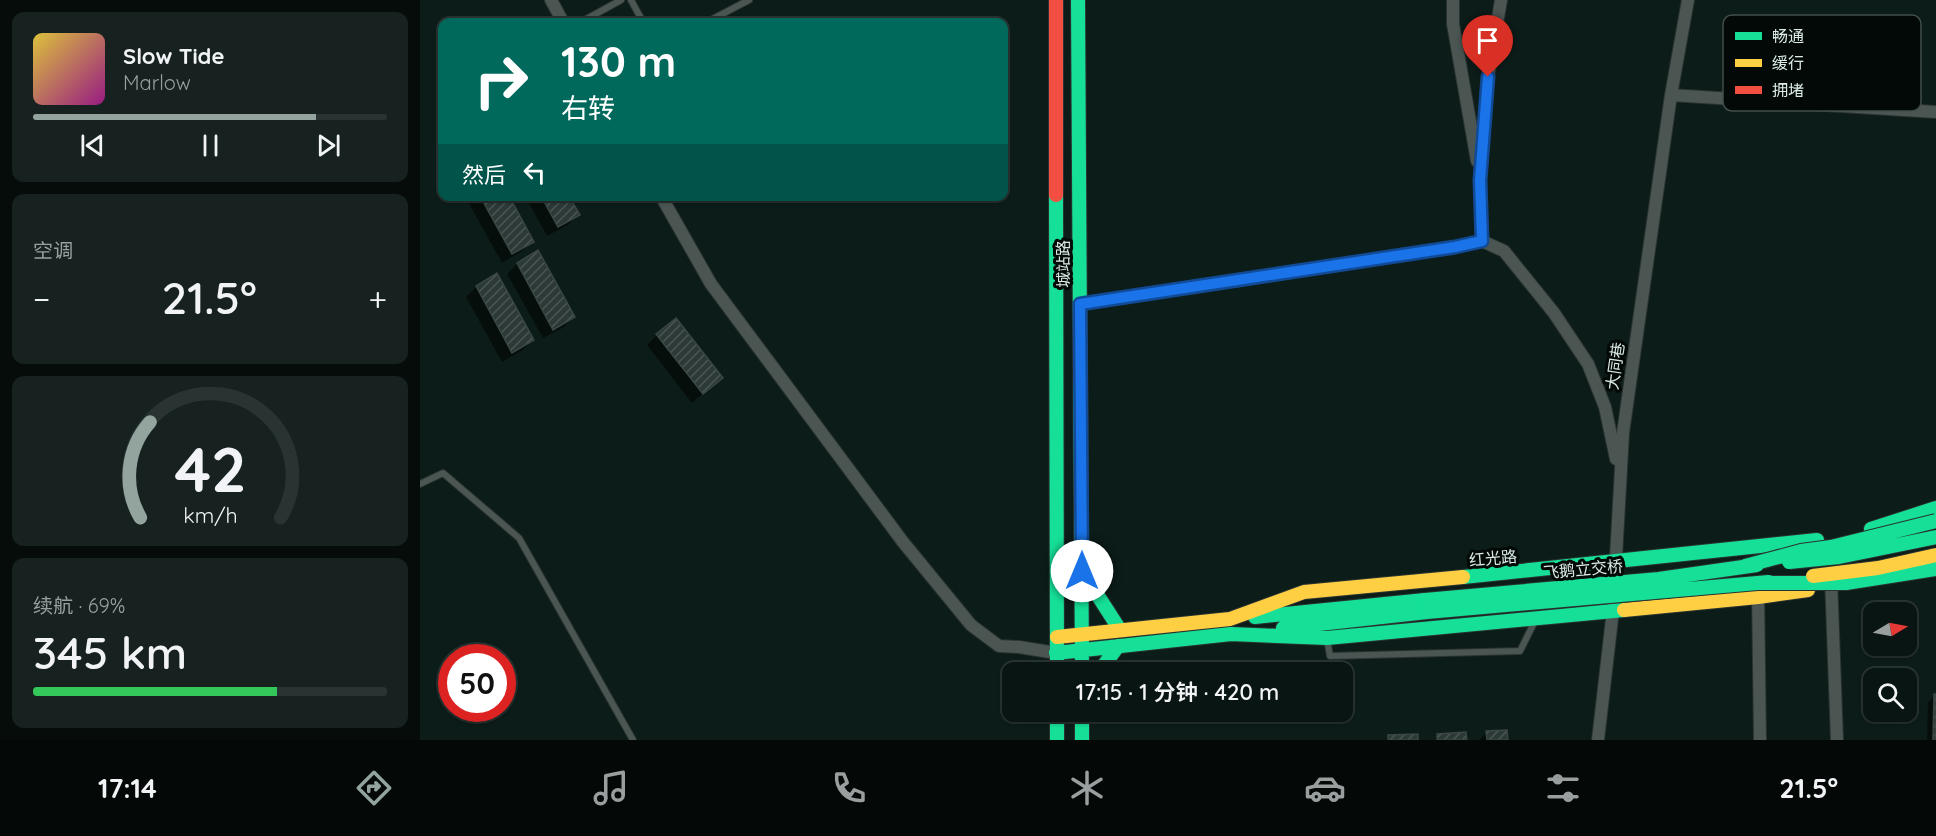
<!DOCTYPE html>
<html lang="zh">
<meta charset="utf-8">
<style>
body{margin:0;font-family:Quicksand,"Noto Sans SC",sans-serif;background:#172220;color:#f1f3f6;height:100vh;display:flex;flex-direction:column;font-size:22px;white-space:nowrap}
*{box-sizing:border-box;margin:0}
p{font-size:20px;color:#999f9f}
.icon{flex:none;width:33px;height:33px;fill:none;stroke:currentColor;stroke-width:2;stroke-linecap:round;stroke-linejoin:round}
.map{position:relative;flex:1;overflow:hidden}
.details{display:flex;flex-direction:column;gap:12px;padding:12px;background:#050c0a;width:420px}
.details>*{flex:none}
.hud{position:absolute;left:18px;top:18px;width:570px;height:183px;border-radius:12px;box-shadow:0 2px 4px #0004,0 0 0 2px #293432;background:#00695c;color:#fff;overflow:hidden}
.needle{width:39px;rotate:80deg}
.buttons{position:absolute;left:1443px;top:602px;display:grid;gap:12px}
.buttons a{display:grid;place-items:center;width:54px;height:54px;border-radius:12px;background:#091512;box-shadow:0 2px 4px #0004,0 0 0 2px #293432;font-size:30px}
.speed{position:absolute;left:18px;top:644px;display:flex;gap:12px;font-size:30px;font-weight:700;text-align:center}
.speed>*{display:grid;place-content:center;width:78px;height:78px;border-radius:50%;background:#091512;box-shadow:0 2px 4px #0004,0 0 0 2px #293432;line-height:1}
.speed .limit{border:9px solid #d22;background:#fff;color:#111}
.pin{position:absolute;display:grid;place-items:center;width:51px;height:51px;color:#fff;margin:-62px -26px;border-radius:50% 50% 50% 0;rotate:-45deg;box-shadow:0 0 6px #0007}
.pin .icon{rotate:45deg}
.me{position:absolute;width:66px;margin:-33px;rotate:0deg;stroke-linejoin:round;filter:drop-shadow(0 0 4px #0008)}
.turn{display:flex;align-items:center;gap:21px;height:126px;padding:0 24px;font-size:27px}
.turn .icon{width:78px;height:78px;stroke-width:2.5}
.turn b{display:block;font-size:42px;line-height:51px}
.then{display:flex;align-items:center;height:57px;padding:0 24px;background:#0003;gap:12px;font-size:22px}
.big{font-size:45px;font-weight:600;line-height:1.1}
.details .widget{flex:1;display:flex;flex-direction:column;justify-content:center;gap:9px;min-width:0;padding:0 21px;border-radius:12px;background:#172220}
.details .dial{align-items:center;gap:0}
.dial svg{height:156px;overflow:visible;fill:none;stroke:#293432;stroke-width:7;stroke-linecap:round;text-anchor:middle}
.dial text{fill:#f1f3f6;stroke:none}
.song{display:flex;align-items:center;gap:18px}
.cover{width:72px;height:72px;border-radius:9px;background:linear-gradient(135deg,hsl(50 70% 55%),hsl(310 70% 35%))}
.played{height:6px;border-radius:3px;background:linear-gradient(90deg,#93a39e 80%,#293432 80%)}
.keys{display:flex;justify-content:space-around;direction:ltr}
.heat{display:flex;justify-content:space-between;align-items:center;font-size:33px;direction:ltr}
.charge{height:9px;border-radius:4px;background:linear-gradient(90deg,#34c759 69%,#293432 0)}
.trip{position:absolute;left:582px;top:662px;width:351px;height:60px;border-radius:12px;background:#091512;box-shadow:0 2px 4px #0004,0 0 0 2px #293432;font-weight:600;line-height:60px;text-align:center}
.dock{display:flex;height:96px;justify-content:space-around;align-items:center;background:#040807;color:#999f9f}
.dock .icon{width:42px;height:42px}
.dock .on{color:#93a39e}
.dock b{font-size:27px;color:#f1f3f6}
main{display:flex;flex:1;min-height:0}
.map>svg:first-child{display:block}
</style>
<main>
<section class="details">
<div class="widget">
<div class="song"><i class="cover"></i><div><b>Slow Tide</b><p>Marlow</p></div></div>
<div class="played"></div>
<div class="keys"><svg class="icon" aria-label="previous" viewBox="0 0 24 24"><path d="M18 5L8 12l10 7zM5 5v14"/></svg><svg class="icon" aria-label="pause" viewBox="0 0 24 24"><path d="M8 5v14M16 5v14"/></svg><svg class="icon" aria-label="next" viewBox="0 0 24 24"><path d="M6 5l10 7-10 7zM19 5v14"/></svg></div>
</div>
<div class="widget"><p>空调</p>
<div class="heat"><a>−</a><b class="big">21.5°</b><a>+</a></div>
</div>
<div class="widget dial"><svg viewBox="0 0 100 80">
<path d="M14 69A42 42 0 1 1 86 69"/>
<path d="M14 69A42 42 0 0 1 19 20" stroke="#93a39e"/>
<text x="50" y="56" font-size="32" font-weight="700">42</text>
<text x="50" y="72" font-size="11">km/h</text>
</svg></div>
<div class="widget"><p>续航 · 69%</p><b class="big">345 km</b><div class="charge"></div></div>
</section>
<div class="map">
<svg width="1516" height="740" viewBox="0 0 1516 740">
<defs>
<pattern id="building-hatch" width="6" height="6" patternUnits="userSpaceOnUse" patternTransform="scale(1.5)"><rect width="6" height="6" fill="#2c3936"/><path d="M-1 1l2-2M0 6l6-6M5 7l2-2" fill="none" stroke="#4a5653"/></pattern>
</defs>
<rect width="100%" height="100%" fill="#0c1c18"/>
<path fill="#0007" d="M 48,196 L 88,196 L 112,241 L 102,251 L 82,263 L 46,198 Z
M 105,196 L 148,196 L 158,215 L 148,225 L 127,236 Z
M 97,264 L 154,317 L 144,327 L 123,338 L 87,274 Z
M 77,276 L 113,340 L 103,350 L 82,362 L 46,297 L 56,287 Z
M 237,335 L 301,378 L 272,403 L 227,345 Z
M 1514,696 L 1516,696 L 1516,740 L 1507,740 L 1508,703 Z
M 1086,731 L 1086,740 L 1059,740 L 1067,732 Z"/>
<path fill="url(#building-hatch)" stroke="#3a4744" stroke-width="1.5" d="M 60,196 L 89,196 L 114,242 L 92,254 Z
M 121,196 L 149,196 L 160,215 L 138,227 Z
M 118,250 L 155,317 L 133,330 L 97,263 Z
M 77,273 L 114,340 L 92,353 L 56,286 Z
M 256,318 L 303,378 L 283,394 L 236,334 Z
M 1514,694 L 1516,694 L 1516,740 L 1513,740 Z
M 1087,730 L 1088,740 L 1067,740 L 1066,731 Z
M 1046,732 L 1047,740 L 1017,740 L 1017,734 Z
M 998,734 L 998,740 L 968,740 L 968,735 Z"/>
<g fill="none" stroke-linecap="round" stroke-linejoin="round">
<defs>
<path id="lane" d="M 211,0 L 223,22
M 161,22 L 201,0
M 287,22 L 329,0
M 0,484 L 23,473 L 99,538 L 213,740
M 907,639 L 910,656 L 1100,651 L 1115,621"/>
<path id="street" d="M 131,0 L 143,22
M 1033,0 L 1033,24 L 1057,161
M 1081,0 L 1068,77 L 1060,180 L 1062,241 L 1084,251 L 1134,313 L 1168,364 L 1185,407 L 1196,459
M 1251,95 L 1516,112
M 241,196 L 291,284 L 483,542 L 551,625 L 579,646 L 599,647 L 636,653
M 660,304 L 1035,247 L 1062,241
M 1411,578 L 1417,740
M 1338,591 L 1340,740
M 1178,740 L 1193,610 L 1203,433 L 1251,95 L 1268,0"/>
<path id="fast" d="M 658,0 L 662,672
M 636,195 L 637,672
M 1451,529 L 1516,508
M 662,571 L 700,630
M 1043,577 L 1397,540
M 835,617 L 1005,600
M 863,628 L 1007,612
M 636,653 L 811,634 L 907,638 L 1204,610
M 679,672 L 698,646
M 637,711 L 637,740
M 662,711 L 662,740"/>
<path id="slow" d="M 1204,610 L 1338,597 L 1388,590
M 637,637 L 810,619 L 884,592 L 1043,577"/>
<path id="jam" d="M 636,0 L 636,195"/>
</defs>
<use href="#lane" stroke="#2a3331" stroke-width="8"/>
<use href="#street" stroke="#2a3331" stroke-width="14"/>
<use href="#fast" stroke="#2a3331" stroke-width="16"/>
<use href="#slow" stroke="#2a3331" stroke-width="16"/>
<use href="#jam" stroke="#2a3331" stroke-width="16"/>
<use href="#lane" stroke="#4b5653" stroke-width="6"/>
<use href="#street" stroke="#4b5653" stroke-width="12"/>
<use href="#fast" stroke="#16e098" stroke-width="14"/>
<use href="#slow" stroke="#ffcf43" stroke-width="14"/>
<use href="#jam" stroke="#f24e42" stroke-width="14"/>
<defs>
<path id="fast-bridge" d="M 1369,562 L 1419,557 L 1516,537
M 1325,566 L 1381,551 L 1411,547 L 1516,521
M 1336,583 L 1426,583 L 1516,569
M 1005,600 L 1239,579 L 1337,565
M 1007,612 L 1349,582"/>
<path id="slow-bridge" d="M 1393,576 L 1458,568 L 1516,555"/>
</defs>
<use href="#fast-bridge" stroke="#2a3331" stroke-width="16" stroke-linecap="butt"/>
<use href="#slow-bridge" stroke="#2a3331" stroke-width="16" stroke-linecap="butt"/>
<use href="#fast-bridge" stroke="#16e098" stroke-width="14"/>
<use href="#slow-bridge" stroke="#ffcf43" stroke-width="14"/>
</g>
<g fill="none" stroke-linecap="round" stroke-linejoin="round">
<defs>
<path id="route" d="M 662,571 L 660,304 L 1035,247 L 1062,241 L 1060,180 L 1068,77"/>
</defs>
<use href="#route" stroke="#114b97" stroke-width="15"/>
<use href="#route" stroke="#1a73e8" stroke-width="10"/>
</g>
<g text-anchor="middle" stroke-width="6" stroke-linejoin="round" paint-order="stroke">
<g font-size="16" fill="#dbebe6" stroke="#020907">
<text transform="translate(643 264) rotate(-90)" y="6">城站路</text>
<text transform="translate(1195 366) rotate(-82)" y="6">大同巷</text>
<text transform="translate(1073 558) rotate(-5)" y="6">红光路</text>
<text transform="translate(1163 569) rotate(-5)" y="6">飞鹅立交桥</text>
</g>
</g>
<rect x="1303" y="15" width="198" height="96" rx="9" fill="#020907" stroke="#434d4a" stroke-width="1.5"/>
<rect x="1315" y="32" width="27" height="8" fill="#16e098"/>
<rect x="1315" y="59" width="27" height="8" fill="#ffcf43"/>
<rect x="1315" y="86" width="27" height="8" fill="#f24e42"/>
<g font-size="16" fill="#dbebe6">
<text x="1352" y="42">畅通</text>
<text x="1352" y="69">缓行</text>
<text x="1352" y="96">拥堵</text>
</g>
</svg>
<div class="buttons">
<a><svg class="needle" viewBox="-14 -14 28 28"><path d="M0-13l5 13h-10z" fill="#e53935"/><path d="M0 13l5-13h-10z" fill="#999f9f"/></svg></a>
<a><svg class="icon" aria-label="search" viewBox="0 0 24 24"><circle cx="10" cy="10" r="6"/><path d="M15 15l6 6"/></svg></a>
</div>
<div class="speed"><div class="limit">50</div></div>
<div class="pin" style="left:1068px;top:77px;background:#d93025"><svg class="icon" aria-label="arrive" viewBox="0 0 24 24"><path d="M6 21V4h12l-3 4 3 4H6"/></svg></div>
<svg class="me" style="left:662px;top:571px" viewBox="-20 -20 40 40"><circle r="19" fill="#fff"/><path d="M0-13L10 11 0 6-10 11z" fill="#1a73e8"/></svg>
<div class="trip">17:15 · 1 分钟 · 420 m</div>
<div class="hud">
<div class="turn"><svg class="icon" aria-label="right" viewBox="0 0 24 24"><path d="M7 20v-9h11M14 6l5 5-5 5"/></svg><div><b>130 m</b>右转</div></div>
<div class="then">然后<svg class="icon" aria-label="left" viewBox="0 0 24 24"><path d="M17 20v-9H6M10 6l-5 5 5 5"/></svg></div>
</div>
</div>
</main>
<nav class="dock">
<b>17:14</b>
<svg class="icon on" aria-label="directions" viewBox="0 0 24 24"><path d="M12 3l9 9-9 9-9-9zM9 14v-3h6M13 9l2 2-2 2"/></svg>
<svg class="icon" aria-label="music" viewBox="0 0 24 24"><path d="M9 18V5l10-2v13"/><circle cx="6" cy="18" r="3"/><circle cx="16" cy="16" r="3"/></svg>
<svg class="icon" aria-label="phone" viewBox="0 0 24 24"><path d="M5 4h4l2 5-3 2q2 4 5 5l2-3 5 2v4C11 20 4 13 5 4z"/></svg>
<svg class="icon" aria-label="climate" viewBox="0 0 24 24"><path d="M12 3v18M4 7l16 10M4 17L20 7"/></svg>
<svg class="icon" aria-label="car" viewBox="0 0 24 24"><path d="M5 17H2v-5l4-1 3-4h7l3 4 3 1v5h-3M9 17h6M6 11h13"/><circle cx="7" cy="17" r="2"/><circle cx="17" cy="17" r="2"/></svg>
<svg class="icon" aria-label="filters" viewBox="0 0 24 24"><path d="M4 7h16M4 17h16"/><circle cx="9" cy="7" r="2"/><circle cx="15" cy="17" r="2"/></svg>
<b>21.5°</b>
</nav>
